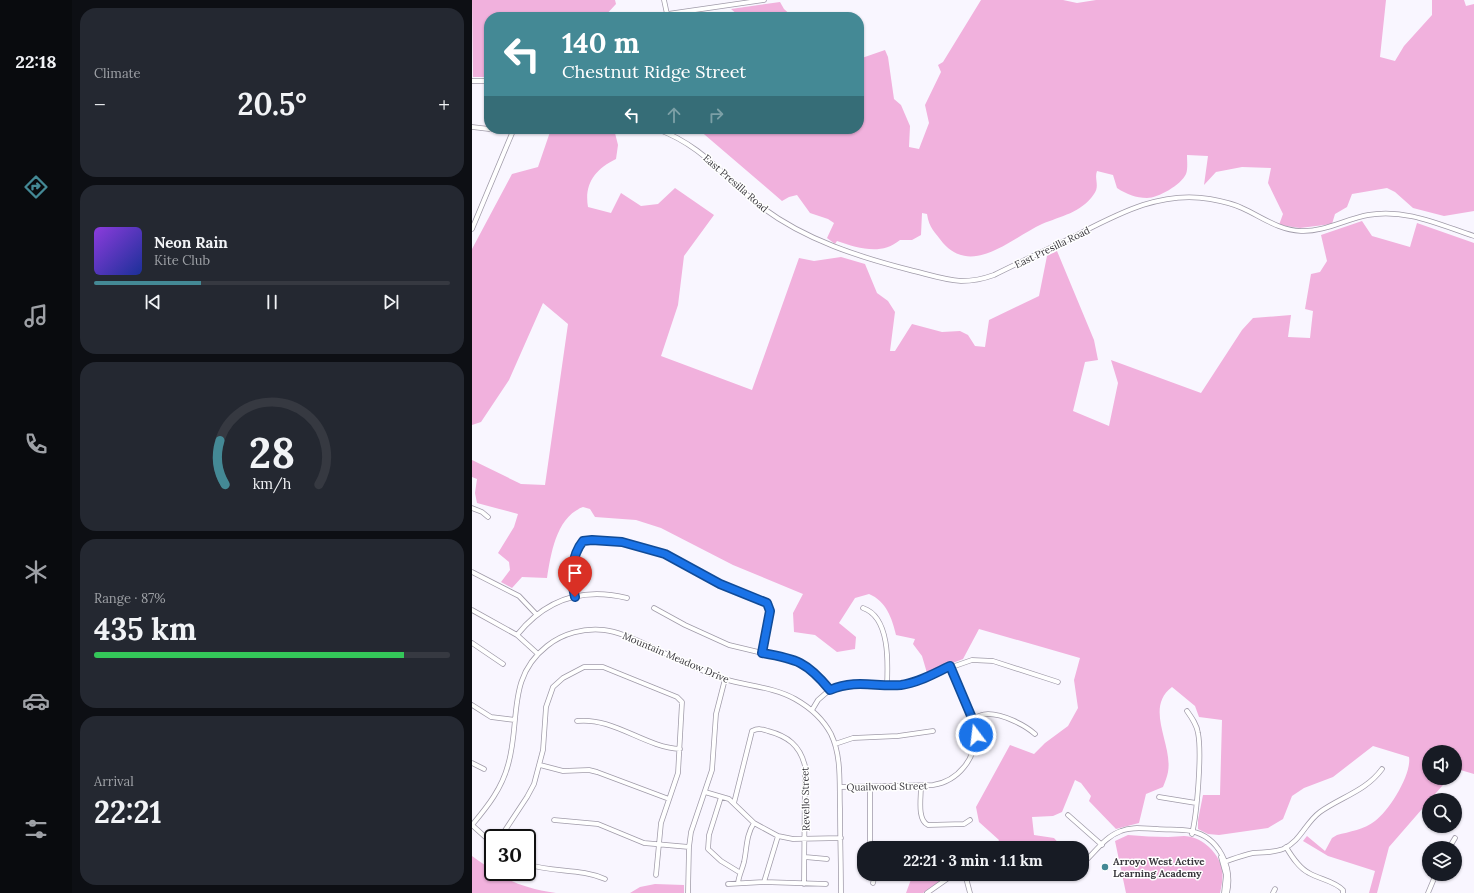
<!DOCTYPE html>
<meta charset="utf-8">
<style>
body{margin:0;font-family:Lora,serif;background:#242831;color:#f1f3f6;height:100vh;display:flex;flex-direction:column;font-size:15px;white-space:nowrap}
*{box-sizing:border-box;margin:0}
p{font-size:13px;color:#9ea1a6}
.icon{flex:none;width:22px;height:22px;fill:none;stroke:currentColor;stroke-width:2;stroke-linecap:round;stroke-linejoin:round}
.map{position:relative;flex:1;overflow:hidden}
.side{display:flex;flex-direction:column;gap:8px;padding:8px;background:#0d0f14;width:400px}
.side>*{flex:none}
.top-card{position:absolute;left:12px;top:12px;width:380px;height:122px;border-radius:16px;box-shadow:0 1px 3px #0004;background:#448995;color:#fff;overflow:hidden}
.tools{position:absolute;left:950px;top:745px;display:grid;gap:8px}
.tools a{display:grid;place-items:center;width:40px;height:40px;border-radius:50%;background:#171b24;box-shadow:0 1px 3px #0004;font-size:20px}
.speed{position:absolute;left:12px;top:829px;display:flex;gap:8px;font-size:20px;font-weight:700;text-align:center}
.speed>*{display:grid;place-content:center;width:52px;height:52px;border-radius:50%;background:#171b24;box-shadow:0 1px 3px #0004;line-height:1}
.speed .limit{border:2px solid #111;border-radius:6px;background:#fff;color:#111}
.pin{position:absolute;display:grid;place-items:center;width:34px;height:34px;color:#fff;margin:-41px -17px;border-radius:50% 50% 50% 0;rotate:-45deg;box-shadow:0 0 4px #0007}
.pin .icon{rotate:45deg}
.me{position:absolute;width:44px;margin:-22px;rotate:345deg;stroke-linejoin:round;filter:drop-shadow(0 0 3px #0008)}
.turn{display:flex;align-items:center;gap:14px;height:84px;padding:0 12px;font-size:18px}
.turn .icon{width:52px;height:52px;stroke-width:2.5}
.turn b{display:block;font-size:28px;line-height:34px}
.lanes{display:flex;align-items:center;height:38px;padding:0 12px;background:#0003;justify-content:center;gap:20px;direction:ltr}
.lanes .off{opacity:.35}
.big{font-size:30px;font-weight:800;line-height:1.1}
.side .card{flex:1;display:flex;flex-direction:column;justify-content:center;gap:6px;min-width:0;padding:0 14px;border-radius:16px;background:#242831}
.side .dial{align-items:center;gap:0}
.dial svg{height:104px;overflow:visible;fill:none;stroke:#363941;stroke-width:7;stroke-linecap:round;text-anchor:middle}
.dial text{fill:#f1f3f6;stroke:none}
.song{display:flex;align-items:center;gap:12px}
.cover{width:48px;height:48px;border-radius:6px;background:linear-gradient(135deg,hsl(270 70% 55%),hsl(230 70% 35%))}
.played{height:4px;border-radius:2px;background:linear-gradient(90deg,#448995 30%,#363941 30%)}
.keys{display:flex;justify-content:space-around;direction:ltr}
.heat{display:flex;justify-content:space-between;align-items:center;font-size:22px;direction:ltr}
.charge{height:6px;border-radius:3px;background:linear-gradient(90deg,#34c759 87%,#363941 0)}
.trip{position:absolute;left:385px;top:841px;width:232px;height:40px;border-radius:16px;background:#171b24;box-shadow:0 1px 3px #0004;font-weight:800;line-height:40px;text-align:center}
main{display:flex;flex:1;min-height:0}
.tab-bar{display:flex;flex-direction:column;width:72px;justify-content:space-around;align-items:center;background:#090b0e;color:#9ea1a6}
.tab-bar .icon{width:28px;height:28px}
.tab-bar .selected{color:#448995}
.tab-bar b{font-size:18px;color:#f1f3f6}
.map>svg:first-child{display:block}
</style>
<main>
<nav class="tab-bar">
<b>22:18</b>
<svg class="icon selected" aria-label="directions" viewBox="0 0 24 24"><path d="M12 3l9 9-9 9-9-9zM9 14v-3h6M13 9l2 2-2 2"/></svg>
<svg class="icon" aria-label="music" viewBox="0 0 24 24"><path d="M9 18V5l10-2v13"/><circle cx="6" cy="18" r="3"/><circle cx="16" cy="16" r="3"/></svg>
<svg class="icon" aria-label="phone" viewBox="0 0 24 24"><path d="M5 4h4l2 5-3 2q2 4 5 5l2-3 5 2v4C11 20 4 13 5 4z"/></svg>
<svg class="icon" aria-label="climate" viewBox="0 0 24 24"><path d="M12 3v18M4 7l16 10M4 17L20 7"/></svg>
<svg class="icon" aria-label="car" viewBox="0 0 24 24"><path d="M5 17H2v-5l4-1 3-4h7l3 4 3 1v5h-3M9 17h6M6 11h13"/><circle cx="7" cy="17" r="2"/><circle cx="17" cy="17" r="2"/></svg>
<svg class="icon" aria-label="filters" viewBox="0 0 24 24"><path d="M4 7h16M4 17h16"/><circle cx="9" cy="7" r="2"/><circle cx="15" cy="17" r="2"/></svg>
</nav>
<section class="side">
<div class="card"><p>Climate</p>
<div class="heat"><a>−</a><b class="big">20.5°</b><a>+</a></div>
</div>
<div class="card">
<div class="song"><i class="cover"></i><div><b>Neon Rain</b><p>Kite Club</p></div></div>
<div class="played"></div>
<div class="keys"><svg class="icon" aria-label="previous" viewBox="0 0 24 24"><path d="M18 5L8 12l10 7zM5 5v14"/></svg><svg class="icon" aria-label="pause" viewBox="0 0 24 24"><path d="M8 5v14M16 5v14"/></svg><svg class="icon" aria-label="next" viewBox="0 0 24 24"><path d="M6 5l10 7-10 7zM19 5v14"/></svg></div>
</div>
<div class="card dial"><svg viewBox="0 0 100 80">
<path d="M14 69A42 42 0 1 1 86 69"/>
<path d="M14 69A42 42 0 0 1 10 35" stroke="#448995"/>
<text x="50" y="56" font-size="32" font-weight="700">28</text>
<text x="50" y="72" font-size="11">km/h</text>
</svg></div>
<div class="card"><p>Range · 87%</p><b class="big">435 km</b><div class="charge"></div></div>
<div class="card"><p>Arrival</p><b class="big">22:21</b></div>
</section>
<div class="map">
<svg width="1002" height="893" viewBox="0 0 1002 893">
<rect width="100%" height="100%" fill="#f9f6ff"/>
<path fill="#f1b1dd" d="M 0,0 L 143,0 L 144,4 L 132,17 L 17,17 L 17,77 L 1,77 Z
M 509,0 L 591,0 L 605,3 L 624,0 L 914,0 L 908,57 L 923,61 L 932,46 L 960,15 L 960,0 L 992,0 L 994,6 L 1002,4 L 1002,211 L 972,216 L 941,208 L 923,192 L 915,188 L 880,194 L 875,207 L 863,214 L 860,224 L 828,228 L 807,225 L 811,214 L 796,183 L 799,168 L 770,167 L 744,172 L 732,185 L 736,156 L 715,155 C 715,160 716,169 714,174 C 709,185 686,198 675,198 C 664,198 654,194 645,188 L 641,175 L 625,171 C 622,179 628,186 622,194 C 609,213 589,216 570,224 C 541,237 501,277 471,243 C 463,232 457,228 455,214 L 450,213 L 449,235 L 440,240 L 428,240 C 409,256 386,248 365,241 L 363,244 L 355,238 L 362,223 L 356,219 L 338,213 L 325,195 L 317,197 L 310,201 L 226,129 L 387,129 L 387,59 L 413,50 L 416,57 L 422,99 L 429,105 L 438,126 L 437,147 L 447,149 L 457,123 L 453,105 L 469,72 L 466,65 L 471,62 Z
M 308,2 L 312,9 L 321,17 L 264,17 L 266,15 L 259,9 Z
M 107,129 L 142,129 L 146,145 L 144,159 C 123,169 112,184 116,207 L 139,213 L 149,193 L 169,206 L 186,204 L 203,188 L 242,215 L 212,256 L 206,305 L 189,356 L 280,390 L 327,258 L 342,261 L 369,257 L 393,264 L 405,293 L 416,301 L 423,312 L 418,351 L 423,351 L 440,324 L 470,332 L 488,331 L 496,335 L 503,346 L 513,347 L 517,320 L 567,296 L 575,256 L 585,251 L 622,340 L 626,360 L 613,362 L 601,411 L 637,426 L 646,383 L 639,360 L 729,393 L 770,330 L 781,318 L 819,315 L 816,337 L 838,338 L 841,311 L 833,309 L 839,274 L 848,272 L 855,261 L 849,235 L 890,221 L 900,236 L 938,247 L 945,223 L 1002,243 L 1002,774 L 985,769 L 983,771 L 983,752 L 957,752 L 957,778 L 977,778 L 917,847 L 905,893 L 897,893 L 903,871 L 856,856 L 831,841 L 835,836 L 853,851 L 860,838 L 865,835 C 877,832 893,829 903,821 C 917,811 940,774 937,757 L 901,746 L 861,777 L 832,788 L 820,796 L 811,819 L 796,828 L 747,835 L 736,834 L 726,829 L 726,820 L 731,795 L 748,795 L 750,720 L 727,717 L 723,706 L 700,687 C 672,708 701,744 696,772 C 695,777 693,782 691,787 L 674,794 L 667,823 L 644,829 L 617,801 L 619,796 L 609,783 L 603,780 L 590,812 L 581,816 L 560,817 L 562,835 L 582,838 L 591,848 L 491,848 L 526,842 L 527,840 L 507,822 L 504,807 L 538,745 L 562,754 L 573,743 L 596,726 L 606,708 L 602,680 L 608,658 L 507,629 L 491,659 L 455,673 L 450,656 L 441,644 L 443,639 L 424,635 C 420,618 414,601 397,594 L 383,598 L 367,623 L 384,637 L 383,649 L 365,652 L 343,635 L 322,632 L 321,613 L 331,594 L 261,565 L 189,528 L 164,520 L 123,517 L 118,509 L 111,507 C 84,517 79,554 75,578 L 50,577 L 40,588 L 29,582 L 38,570 L 37,562 L 26,553 L 42,527 L 46,514 L 5,503 L 3,493 L 5,479 L 0,477 L 0,460 L 49,484 L 73,485 L 96,324 L 71,303 L 37,380 L 9,422 L 0,425 L 0,249 L 40,174 L 66,167 L 78,132 Z
M 656,835 C 670,836 683,837 696,837 C 702,837 707,836 712,836 C 728,836 744,850 749,865 C 752,874 750,884 748,893 L 654,893 L 643,841 Z
M 0,856 C 31,878 44,887 84,893 L 0,893 Z
M 441,874 L 478,874 L 451,893 L 434,893 Z
M 183,884 L 212,885 L 212,893 L 158,893 L 168,887 Z"/>
<g fill="none" stroke-linecap="round" stroke-linejoin="round">
<defs>
<path id="minor" d="M 192,0 L 195,14
M 175,17 L 292,0
M 0,81 L 17,81
M 0,127 L 17,129
M 20,129 L 48,131 L 76,129
M 185,129 C 234,147 252,179 291,208 C 334,240 387,257 438,270 C 455,274 472,280 489,281 C 500,281 511,279 522,275 C 548,262 574,250 601,237 C 644,215 688,190 738,199 C 749,201 760,203 770,208 C 790,217 806,230 829,231 C 852,232 874,219 896,215 C 933,208 968,225 1002,236
M 0,229 L 41,131
M 0,508 L 10,512 L 16,517
M 0,572 L 47,596 L 64,614
M 103,597 C 99,579 99,557 111,541 L 120,539 L 150,542 L 193,554 L 248,584 L 295,603 L 298,611 L 290,653
M 182,608 L 213,625 L 257,645 L 328,662 L 338,668 L 358,690
M 391,608 C 418,617 416,663 415,685
M 0,610 L 45,635 L 66,654
M 45,635 C 73,600 110,587 155,598
M 0,643 L 31,664
M 0,705 L 19,717 L 43,720
M 340,710 L 346,700 L 354,693 L 369,685 L 388,683 L 431,684 L 500,660 L 521,661 L 586,682
M 715,711 C 720,718 725,725 726,733 C 730,754 725,813 720,834
M 500,718 C 505,717 511,714 516,714 C 531,714 553,725 563,734
M 105,721 C 142,717 172,747 208,749
M 363,744 L 381,738 L 426,736 L 461,731
M 0,763 L 12,769
M 68,765 L 91,771 L 117,770 L 125,772 L 197,799
M 449,786 C 449,798 445,820 456,825 L 492,824 L 498,820
M 368,787 L 461,785 C 474,783 484,777 492,767 C 518,736 491,698 479,666
M 398,787 L 398,848
M 233,792 L 257,799 L 282,823 L 306,836 L 321,839 L 369,838
M 249,797 L 237,835 L 236,849 L 249,861 L 267,872
M 687,797 L 724,803
M 262,803 L 280,731 C 286,728 290,729 296,731 C 315,736 328,745 333,766 L 332,884
M 596,815 L 630,845
M 82,820 L 126,824 L 172,843 L 217,847
M 0,825 C 16,806 30,788 36,765 C 49,721 34,678 75,646 C 91,633 112,628 132,630 C 148,632 163,639 177,646 C 202,657 226,670 252,679 C 275,686 302,687 323,699 C 339,708 351,719 359,734 C 370,757 367,784 368,808 C 368,836 369,865 369,893
M 0,825 L 21,844
M 28,838 L 55,797 L 62,784 L 71,750 L 74,707 L 81,687 L 91,678 L 112,667 L 131,667 L 205,697 L 210,702 L 206,773 L 189,823 L 184,875
M 814,847 C 820,857 827,868 837,873 C 847,879 863,881 871,890 L 871,893
M 977,848 L 983,838
M 333,857 L 355,859
M 749,857 L 754,875 L 752,893
M 752,862 C 761,859 771,855 781,853 C 792,852 801,853 811,849 C 829,841 833,823 848,812 C 869,797 894,791 910,769
M 55,864 C 81,873 108,868 133,879
M 610,864 C 623,853 632,837 649,831 C 660,826 674,829 685,829 C 696,830 708,829 719,831 C 747,837 761,867 755,893
M 493,874 L 498,893
M 551,874 C 568,878 583,880 599,874
M 292,882 L 306,836
M 266,883 C 267,875 270,870 272,862 C 275,848 274,835 282,823
M 401,883 L 403,874
M 256,884 L 292,882 L 354,884
M 216,893 L 217,847 L 219,832 L 240,770 L 244,714 L 253,679
M 455,893 L 482,874
M 801,893 L 803,889
M 956,893 L 964,874"/>
</defs>
<use href="#minor" stroke="#a09ba9" stroke-width="5.5"/>
<use href="#minor" stroke="#fff" stroke-width="4"/>
</g>
<g fill="none" stroke-linecap="round" stroke-linejoin="round">
<defs>
<path id="route" d="M 103,597 C 98,579 99,556 111,541 L 120,540 L 150,542 L 193,554 L 248,584 L 295,603 L 298,611 L 290,653 C 325,659 335,662 358,690 C 384,679 403,687 429,685 C 446,683 463,673 478,666 L 500,718 L 504,735"/>
</defs>
<use href="#route" stroke="#114b97" stroke-width="10"/>
<use href="#route" stroke="#1a73e8" stroke-width="7"/>
</g>
<circle fill="#448995" stroke="#fff" stroke-width="1.5" cx="633" cy="867" r="4"/>
<g text-anchor="middle" stroke-width="3" stroke-linejoin="round" paint-order="stroke">
<g font-size="10" fill="#39373d" stroke="#fff">
<text transform="translate(264 183) rotate(41)" y="4">East Presilla Road</text>
<text transform="translate(580 247) rotate(-26)" y="4">East Presilla Road</text>
<text transform="translate(204 657) rotate(23)" y="4">Mountain Meadow Drive</text>
<text transform="translate(415 786) rotate(-1)" y="4">Quailwood Street</text>
<text transform="translate(333 799) rotate(-91)" y="4">Revello Street</text>
</g>
<g font-size="10" font-weight="bold" fill="#39373d" stroke="#fff" text-anchor="start">
<text x="641" y="865">Arroyo West Active<tspan x="641" dy="12">Learning Academy</tspan></text>
</g>
</g>
</svg>
<div class="tools">
<a><svg class="icon" aria-label="sound" viewBox="0 0 24 24"><path d="M4 9h4l5-4v14l-5-4H4zM17 9q2 3 0 6"/></svg></a>
<a><svg class="icon" aria-label="search" viewBox="0 0 24 24"><circle cx="10" cy="10" r="6"/><path d="M15 15l6 6"/></svg></a>
<a><svg class="icon" aria-label="layers" viewBox="0 0 24 24"><path d="M12 4l9 5-9 5-9-5zM3 14l9 5 9-5"/></svg></a>
</div>
<div class="speed"><div class="limit">30</div></div>
<div class="pin" style="left:103px;top:597px;background:#d93025"><svg class="icon" aria-label="arrive" viewBox="0 0 24 24"><path d="M6 21V4h12l-3 4 3 4H6"/></svg></div>
<svg class="me" style="left:504px;top:735px" viewBox="-20 -20 40 40"><circle r="17" fill="#1a73e8" stroke="#fff" stroke-width="3"/><path d="M0-11L8 9 0 5-8 9z" fill="#fff"/></svg>
<div class="trip">22:21 · 3 min · 1.1 km</div>
<div class="top-card">
<div class="turn"><svg class="icon" aria-label="left" viewBox="0 0 24 24"><path d="M17 20v-9H6M10 6l-5 5 5 5"/></svg><div><b>140 m</b>Chestnut Ridge Street</div></div>
<div class="lanes"><svg class="icon" aria-label="left" viewBox="0 0 24 24"><path d="M17 20v-9H6M10 6l-5 5 5 5"/></svg><svg class="icon off" aria-label="ahead" viewBox="0 0 24 24"><path d="M12 20V5M6 11l6-6 6 6"/></svg><svg class="icon off" aria-label="right" viewBox="0 0 24 24"><path d="M7 20v-9h11M14 6l5 5-5 5"/></svg></div>
</div>
</div>
</main>
